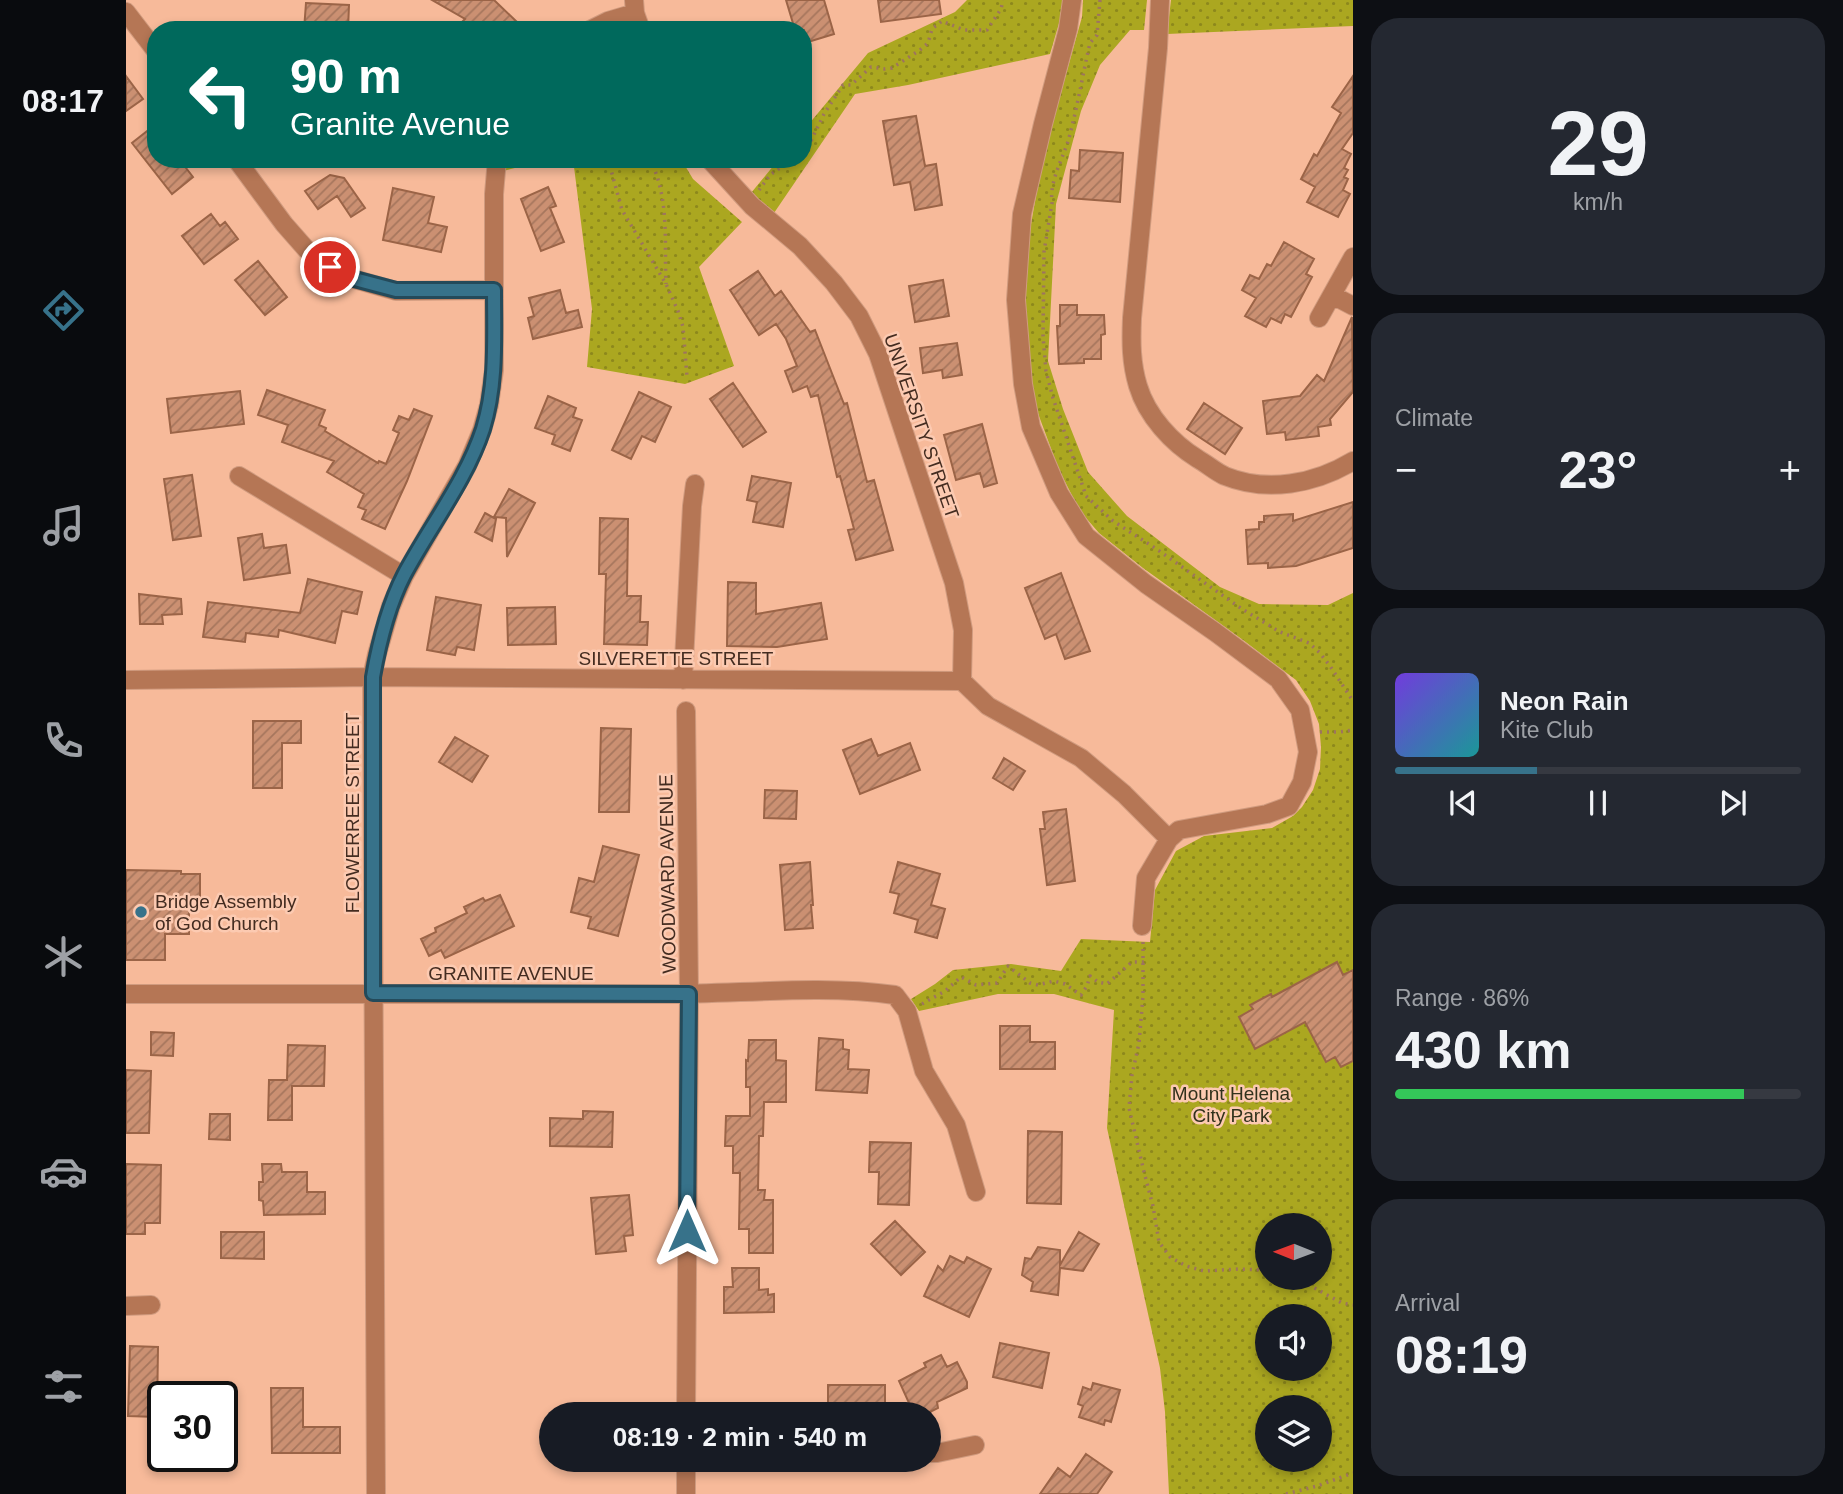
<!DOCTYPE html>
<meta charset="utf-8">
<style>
body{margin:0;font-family:Arial,sans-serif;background:#242831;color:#f1f3f6;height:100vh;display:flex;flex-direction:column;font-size:26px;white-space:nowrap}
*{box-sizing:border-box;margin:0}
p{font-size:23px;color:#9ea1a6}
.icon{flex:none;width:38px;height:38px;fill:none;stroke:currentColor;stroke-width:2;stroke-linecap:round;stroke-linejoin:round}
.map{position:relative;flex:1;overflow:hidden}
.drawer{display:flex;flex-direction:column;gap:18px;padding:18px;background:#0d0f14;width:490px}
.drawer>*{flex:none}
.top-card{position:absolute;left:21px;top:21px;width:665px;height:147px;border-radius:28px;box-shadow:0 4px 10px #0003;background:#00695c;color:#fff;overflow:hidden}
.needle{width:46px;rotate:271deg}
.buttons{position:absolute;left:1129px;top:1213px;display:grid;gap:14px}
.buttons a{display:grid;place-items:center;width:77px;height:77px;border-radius:50%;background:#171b24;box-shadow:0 4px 10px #0003;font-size:35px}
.speed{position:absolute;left:21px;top:1381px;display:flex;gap:14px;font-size:35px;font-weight:700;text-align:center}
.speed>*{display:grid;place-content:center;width:91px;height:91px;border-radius:50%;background:#171b24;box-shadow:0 4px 10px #0003;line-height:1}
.speed .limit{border:4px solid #111;border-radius:10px;background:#fff;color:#111}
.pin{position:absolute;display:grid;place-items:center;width:60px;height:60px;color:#fff;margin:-30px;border:4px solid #fff;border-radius:50%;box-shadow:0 2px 7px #0007}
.me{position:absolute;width:77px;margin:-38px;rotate:0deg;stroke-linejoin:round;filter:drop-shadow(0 0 5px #0008)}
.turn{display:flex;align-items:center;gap:24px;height:147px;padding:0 28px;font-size:32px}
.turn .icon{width:91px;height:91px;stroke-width:2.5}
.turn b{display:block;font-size:49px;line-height:60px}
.big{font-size:52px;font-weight:600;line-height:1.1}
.drawer .widget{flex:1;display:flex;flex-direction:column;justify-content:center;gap:10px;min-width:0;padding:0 24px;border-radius:28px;background:#242831}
.drawer .dial{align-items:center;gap:0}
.dial b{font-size:91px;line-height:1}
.song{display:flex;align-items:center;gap:21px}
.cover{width:84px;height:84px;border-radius:10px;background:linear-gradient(135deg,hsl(260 70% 55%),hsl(180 70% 35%))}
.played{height:7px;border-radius:4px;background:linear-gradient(90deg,#37728a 35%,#363941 35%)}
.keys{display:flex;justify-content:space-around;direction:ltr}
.heat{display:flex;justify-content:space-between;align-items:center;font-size:38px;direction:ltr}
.charge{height:10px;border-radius:5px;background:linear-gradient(90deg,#34c759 86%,#363941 0)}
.trip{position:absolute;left:413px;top:1402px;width:402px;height:70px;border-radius:35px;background:#171b24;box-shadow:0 4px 10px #0003;font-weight:600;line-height:70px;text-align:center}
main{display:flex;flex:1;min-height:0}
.menu{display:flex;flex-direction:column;width:126px;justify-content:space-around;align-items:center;background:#090b0e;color:#9ea1a6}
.menu .icon{width:49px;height:49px}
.menu .current{color:#37728a}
.menu b{font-size:32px;color:#f1f3f6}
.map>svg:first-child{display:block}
</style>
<main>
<nav class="menu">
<b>08:17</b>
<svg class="icon current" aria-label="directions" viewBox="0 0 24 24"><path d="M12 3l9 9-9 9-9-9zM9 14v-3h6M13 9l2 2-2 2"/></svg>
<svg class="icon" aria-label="music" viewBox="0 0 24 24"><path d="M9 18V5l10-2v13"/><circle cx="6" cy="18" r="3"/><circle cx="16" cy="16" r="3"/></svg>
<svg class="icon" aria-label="phone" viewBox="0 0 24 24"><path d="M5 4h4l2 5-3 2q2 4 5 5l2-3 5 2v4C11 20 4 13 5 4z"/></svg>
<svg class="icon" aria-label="climate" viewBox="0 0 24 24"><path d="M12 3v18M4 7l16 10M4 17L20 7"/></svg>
<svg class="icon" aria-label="car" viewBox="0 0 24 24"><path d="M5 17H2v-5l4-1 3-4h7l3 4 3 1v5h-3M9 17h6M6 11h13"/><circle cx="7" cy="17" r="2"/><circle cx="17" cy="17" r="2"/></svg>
<svg class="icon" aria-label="filters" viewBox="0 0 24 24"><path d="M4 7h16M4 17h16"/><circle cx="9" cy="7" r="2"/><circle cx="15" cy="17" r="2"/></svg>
</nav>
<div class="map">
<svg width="1227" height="1494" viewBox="0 0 1227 1494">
<defs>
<pattern id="park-dots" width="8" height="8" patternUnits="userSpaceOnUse" patternTransform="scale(1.75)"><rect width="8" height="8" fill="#aba720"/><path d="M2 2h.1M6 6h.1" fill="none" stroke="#8d881c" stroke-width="1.8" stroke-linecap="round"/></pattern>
<pattern id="building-hatch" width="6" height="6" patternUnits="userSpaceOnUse" patternTransform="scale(1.75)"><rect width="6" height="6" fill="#cb9072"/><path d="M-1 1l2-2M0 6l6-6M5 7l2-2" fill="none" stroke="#a6765d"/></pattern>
</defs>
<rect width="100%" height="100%" fill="#f7ba9a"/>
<path fill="url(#park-dots)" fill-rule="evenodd" d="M 841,0 L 937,0 L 936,13 L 924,54 L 782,85 L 729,94 L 648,213 L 625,193 L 653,159 L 677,159 L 677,131 L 742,53 L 829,12 Z
M 957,0 L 1021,0 L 1018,30 L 1004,30 L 974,65 L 955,111 L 930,204 L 922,361 L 937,409 L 962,472 L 1001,516 L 1094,587 L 1133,604 L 1202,605 L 1227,593 L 1227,1494 L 1043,1494 L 1039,1412 L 1034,1368 L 981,1128 L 988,1010 L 928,994 L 872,994 L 793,1011 L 785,999 L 809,984 L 827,970 L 885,964 L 935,971 L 955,939 L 1024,942 L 1029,890 L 1050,851 L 1078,836 L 1146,828 L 1167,816 L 1176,807 L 1187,790 L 1194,769 L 1195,747 L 1193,724 L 1184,701 L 1170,680 L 1117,640 L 1017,568 L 973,533 L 954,511 L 933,470 L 910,408 L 897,343 L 898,264 L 917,156 L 956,17 ZM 1141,1225 L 1194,1225 L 1194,1278 L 1141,1278 ZM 1141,1316 L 1194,1316 L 1194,1368 L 1141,1368 ZM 1141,1407 L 1194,1407 L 1194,1460 L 1141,1460 Z
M 1045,0 L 1227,0 L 1227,26 L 1041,34 Z
M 380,159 L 424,159 L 377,171 Z
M 447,159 L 555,159 L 567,179 L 616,222 L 573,267 L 608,366 L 559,384 L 461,367 L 466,309 Z"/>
<path fill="url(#building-hatch)" stroke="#9b6447" stroke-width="2" d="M 306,0 L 368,0 L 390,21 L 381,30 L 344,30 L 336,22 L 339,19 Z
M 660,0 L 698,0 L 708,34 L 682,42 L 678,30 L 669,30 Z
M 752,0 L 813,0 L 815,14 L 755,22 Z
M 180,3 L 223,5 L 222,30 L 178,30 Z
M 0,76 L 17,99 L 0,111 Z
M 1227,76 L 1227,133 L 1216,149 L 1225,154 L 1218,168 L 1222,170 L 1218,177 L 1222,179 L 1217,190 L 1224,194 L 1212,217 L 1181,202 L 1189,187 L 1175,179 L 1188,154 L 1191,156 L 1215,113 L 1206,107 Z
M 790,116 L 799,166 L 810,164 L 816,205 L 789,210 L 784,182 L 768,185 L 757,121 Z
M 30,124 L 30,159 L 53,159 L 67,177 L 46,194 L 6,143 Z
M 954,150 L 997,153 L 994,202 L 943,198 L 945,170 L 953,171 Z
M 204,175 L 218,178 L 239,208 L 225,217 L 211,196 L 192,209 L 179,191 Z
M 422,187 L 430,206 L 424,208 L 438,242 L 415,251 L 395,199 Z
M 267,188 L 308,197 L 302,223 L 321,227 L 315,252 L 257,240 Z
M 85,214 L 94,226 L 99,222 L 112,239 L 78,264 L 56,236 Z
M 1158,242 L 1188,259 L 1180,274 L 1186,277 L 1165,317 L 1159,314 L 1155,323 L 1145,318 L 1140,327 L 1119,316 L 1130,298 L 1116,290 L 1124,275 L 1133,279 L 1141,264 L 1145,266 Z
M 132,261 L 161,297 L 139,315 L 109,280 Z
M 632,271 L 649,296 L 655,291 L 684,332 L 689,330 L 718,404 L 721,403 L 741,482 L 748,480 L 767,550 L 730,560 L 722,530 L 728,529 L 714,476 L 711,477 L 692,395 L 685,397 L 681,386 L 667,392 L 659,371 L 671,366 L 660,339 L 650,324 L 633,335 L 604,290 Z
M 817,280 L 823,316 L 789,322 L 783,286 Z
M 434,290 L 440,313 L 452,310 L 456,327 L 407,339 L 402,318 L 408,316 L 403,298 Z
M 934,305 L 951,305 L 951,315 L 978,315 L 979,334 L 975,335 L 975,359 L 958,359 L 958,363 L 933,364 L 931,326 L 934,326 Z
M 1226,317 L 1227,392 L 1204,419 L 1205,425 L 1192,427 L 1193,436 L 1160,440 L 1159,432 L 1141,434 L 1137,401 L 1174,396 L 1191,375 L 1198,381 Z
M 831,343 L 836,375 L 817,378 L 816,370 L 797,373 L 794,348 Z
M 607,383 L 640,432 L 617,447 L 584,399 Z
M 141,390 L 199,410 L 193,425 L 200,428 L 199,431 L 252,463 L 253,461 L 260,464 L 273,433 L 267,430 L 273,416 L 283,420 L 288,409 L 306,416 L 281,481 L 259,529 L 236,519 L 240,510 L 232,507 L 238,494 L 201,472 L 208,461 L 156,442 L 162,425 L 132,415 Z
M 114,391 L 118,424 L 45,433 L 41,399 Z
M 513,392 L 545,407 L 529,442 L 516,436 L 505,459 L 486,450 Z
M 422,396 L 450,408 L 447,417 L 456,420 L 444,451 L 426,444 L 429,435 L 409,428 Z
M 1078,403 L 1116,428 L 1099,454 L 1061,429 Z
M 856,424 L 871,483 L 858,487 L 854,473 L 830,480 L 818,435 Z
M 66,475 L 75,536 L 47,540 L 38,479 Z
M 626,476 L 665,483 L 657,527 L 627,522 L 631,502 L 621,500 Z
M 383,489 L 409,503 L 381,557 L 380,518 L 368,517 Z
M 1227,502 L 1227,548 L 1170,566 L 1142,568 L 1142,563 L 1122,564 L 1120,530 L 1133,529 L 1133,522 L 1138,522 L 1138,516 L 1167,514 L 1167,521 Z
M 359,513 L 370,519 L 366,541 L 349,532 Z
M 474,518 L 502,519 L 501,596 L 515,596 L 514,622 L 522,622 L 521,645 L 478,644 L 480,574 L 473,574 Z
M 136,534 L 138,548 L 160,545 L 164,573 L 118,580 L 112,538 Z
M 935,573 L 964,651 L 939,659 L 930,634 L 919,639 L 899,588 Z
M 182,579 L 236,592 L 231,614 L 216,611 L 209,643 L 153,630 L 152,637 L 120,633 L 119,642 L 77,637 L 82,602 L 174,613 Z
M 602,582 L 630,583 L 630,614 L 695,603 L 701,639 L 651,647 L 601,646 Z
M 13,594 L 55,599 L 56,614 L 36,615 L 37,624 L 14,624 Z
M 310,597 L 355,605 L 348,650 L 331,647 L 329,655 L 301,650 Z
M 429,607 L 430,644 L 382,645 L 381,608 Z
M 127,721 L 175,721 L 175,743 L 156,743 L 156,788 L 127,788 Z
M 475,728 L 505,729 L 503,812 L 473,812 Z
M 329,737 L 362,756 L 346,782 L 313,762 Z
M 745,739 L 752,756 L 784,743 L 794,770 L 734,794 L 717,750 Z
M 878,758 L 899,771 L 887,790 L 867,778 Z
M 639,790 L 671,791 L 670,819 L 638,818 Z
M 940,809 L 949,881 L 921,885 L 914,829 L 919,829 L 917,812 Z
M 477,846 L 513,855 L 492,936 L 462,928 L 465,917 L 445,912 L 453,878 L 468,882 Z
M 684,862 L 687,905 L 685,905 L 687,928 L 659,930 L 654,865 Z
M 772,862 L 814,874 L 805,905 L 819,909 L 811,938 L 789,932 L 792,920 L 768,913 L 773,894 L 764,892 Z
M 0,870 L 55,871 L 55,874 L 74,874 L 74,897 L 63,897 L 63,934 L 39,934 L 39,960 L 0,960 Z
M 374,895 L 388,926 L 319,958 L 315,950 L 303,956 L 295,939 L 310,932 L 309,928 L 341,913 L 338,907 L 357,898 L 359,901 Z
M 1211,962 L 1217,975 L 1227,970 L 1227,1061 L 1215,1067 L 1209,1057 L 1200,1062 L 1179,1022 L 1129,1049 L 1113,1017 L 1127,1009 L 1124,1005 L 1145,994 L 1146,997 Z
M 874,1026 L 904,1026 L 904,1042 L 929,1042 L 929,1069 L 874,1069 Z
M 25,1032 L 48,1033 L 47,1056 L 25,1055 Z
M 693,1038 L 717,1040 L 717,1049 L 723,1050 L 722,1069 L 743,1070 L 741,1093 L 690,1090 Z
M 623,1040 L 650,1040 L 650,1060 L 660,1061 L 660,1102 L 638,1102 L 637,1136 L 633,1136 L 632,1190 L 639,1190 L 638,1200 L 647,1200 L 647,1253 L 623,1253 L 623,1229 L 613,1229 L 614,1173 L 607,1173 L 607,1146 L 599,1146 L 600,1116 L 624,1116 L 624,1087 L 620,1087 L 620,1060 L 622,1061 Z
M 162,1045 L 199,1046 L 198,1086 L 166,1086 L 166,1120 L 142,1120 L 143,1080 L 161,1080 Z
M 0,1070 L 25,1071 L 23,1133 L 0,1133 Z
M 457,1111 L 487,1112 L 486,1147 L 424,1146 L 424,1118 L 457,1119 Z
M 84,1114 L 104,1114 L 104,1140 L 83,1139 Z
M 902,1131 L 936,1132 L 935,1204 L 901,1203 Z
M 744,1142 L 785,1143 L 783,1205 L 752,1204 L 753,1172 L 743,1172 Z
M 0,1164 L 35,1165 L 34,1223 L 19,1223 L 19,1234 L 0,1234 Z
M 136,1164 L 155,1164 L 156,1172 L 181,1172 L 181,1192 L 199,1192 L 199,1214 L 138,1215 L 137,1201 L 133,1200 L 133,1182 L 137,1182 Z
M 503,1195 L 507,1235 L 498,1236 L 500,1251 L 470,1254 L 465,1198 Z
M 769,1221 L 799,1252 L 775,1275 L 745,1244 Z
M 95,1232 L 138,1232 L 138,1259 L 95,1258 Z
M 953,1232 L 973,1244 L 957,1271 L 934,1268 L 932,1295 L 905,1291 L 907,1282 L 896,1275 L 899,1258 L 905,1259 L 912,1247 L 934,1250 L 934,1265 Z
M 824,1256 L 838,1263 L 841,1257 L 865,1269 L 843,1317 L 798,1296 L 812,1266 L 817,1271 Z
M 606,1268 L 633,1268 L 633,1290 L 642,1289 L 642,1295 L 648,1294 L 648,1312 L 598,1313 L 598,1287 L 607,1287 Z
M 874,1343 L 923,1353 L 916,1388 L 867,1377 Z
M 4,1346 L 32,1347 L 31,1417 L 2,1416 Z
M 815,1355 L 821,1367 L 831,1362 L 841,1382 L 841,1388 L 811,1402 L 812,1408 L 800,1414 L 788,1414 L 773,1381 L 800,1367 L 798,1363 Z
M 967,1383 L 994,1390 L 985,1422 L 979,1420 L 978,1425 L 953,1417 L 957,1406 L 952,1404 L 957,1387 L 965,1390 Z
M 702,1385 L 759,1385 L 759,1414 L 702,1414 Z
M 145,1388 L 177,1388 L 177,1427 L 214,1427 L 214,1453 L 146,1453 Z
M 960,1454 L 986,1472 L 971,1494 L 914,1494 L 932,1468 L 944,1477 Z"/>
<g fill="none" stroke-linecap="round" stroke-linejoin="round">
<defs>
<path id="minor" d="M 508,0 L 509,13 L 515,30
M 946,0 L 942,29 L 917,124 L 896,214 L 890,300 L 897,384 L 905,427 L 933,493 L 960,536 L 1020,584 L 1089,632 L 1152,679 L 1174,710 L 1182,752 L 1176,782 L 1163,806 L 1141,814 L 1053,830 L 1043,839 L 1020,878 L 1016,926
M 1034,0 L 1032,48 L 1006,318 C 1005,342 1005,363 1012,386 C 1021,416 1046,443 1072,459 C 1081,464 1090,472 1099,476 C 1141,493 1189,484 1227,461
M 0,12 L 30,51
M 464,30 L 482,21 L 509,13
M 110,159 L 158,224 L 180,249 L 221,277 L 270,291 L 368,290
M 583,159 L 626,206 L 674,246 L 708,283 L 733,316 L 752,354 L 828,583 L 837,630 L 836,681
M 1206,295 L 1227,306
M 1193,318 L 1227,257
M 113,476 L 278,576
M 0,680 L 246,677 L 836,681 L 862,706 L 955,758 L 998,794 L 1043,839
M 557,680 L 566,506 L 569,484
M 560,711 L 563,994 L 560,1414
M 0,994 C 177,993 354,993 530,994 C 609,995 690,984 769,995 L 781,1011 L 798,1071 L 830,1125 L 850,1192
M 0,1306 L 25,1305
M 803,1453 L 811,1453 L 849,1445
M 250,1494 L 246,677 L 251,654 L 265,606 L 278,576 L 341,466 L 356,430 L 363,405 L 368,370 L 368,194 L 371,159
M 560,1494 L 560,1460"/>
</defs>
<use href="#minor" stroke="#d09b7f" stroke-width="20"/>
<path stroke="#9e745e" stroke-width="3.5" stroke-dasharray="2 5" stroke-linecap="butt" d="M 974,0 L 971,35 L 964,43 C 957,73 952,104 944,134 C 939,156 923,179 926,203 L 918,252 L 917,336 L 920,371 L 927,398 L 960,496 L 987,521 L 1029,548 L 1116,609 L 1154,632 L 1183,643 L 1194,653 L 1204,666 L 1227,701
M 677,152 L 681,149 L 698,114 L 717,85 L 725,85 L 745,67 L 759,69 L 766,68 L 794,50 L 802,43 L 806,29 L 816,21 L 838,30 L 861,30 L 875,9 L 877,0
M 482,159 L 496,210 L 540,284 L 552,311 L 557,327 L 561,377
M 524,159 C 544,200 538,241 540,284
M 633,190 L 644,175 L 667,159
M 1194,732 L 1213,732 L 1227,730
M 1017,942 L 1017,996 L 1013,1043 L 1006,1075 L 1003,1108 L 1018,1172 L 1027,1206 L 1033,1242 L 1044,1257 L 1060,1266 L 1078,1271 L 1113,1269 L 1141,1270
M 796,1004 L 819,991 L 835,977 L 850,985 L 871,983 L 882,966 L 904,983 L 912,985 L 928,981 L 939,984 L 955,995 L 961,986 L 964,976 L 972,982 L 981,984 L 1006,962 L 1018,962
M 1170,1278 L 1216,1303 L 1227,1305
M 1160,1494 L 1191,1486 L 1227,1473"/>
<use href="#minor" stroke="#b57655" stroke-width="18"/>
</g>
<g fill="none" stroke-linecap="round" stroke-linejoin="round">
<defs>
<path id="route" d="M 204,267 L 221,277 L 270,290 L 368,290 C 368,337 371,384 357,429 C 340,481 304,526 278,575 C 262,606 253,643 247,677 L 247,993 L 563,994 L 561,1231"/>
</defs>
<use href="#route" stroke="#244a5a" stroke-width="18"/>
<use href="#route" stroke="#37728a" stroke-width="12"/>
</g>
<circle fill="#37728a" stroke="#fccab1" stroke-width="2.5" cx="15" cy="912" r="7"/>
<g text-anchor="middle" stroke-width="5" stroke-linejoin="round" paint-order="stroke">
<g font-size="19" fill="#442c20" stroke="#fccab1">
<text transform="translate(796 426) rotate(71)" y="7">UNIVERSITY STREET</text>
<text x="550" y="665">SILVERETTE STREET</text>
<text transform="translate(226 813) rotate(-90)" y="7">FLOWERREE STREET</text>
<text transform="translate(541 874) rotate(-91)" y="7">WOODWARD AVENUE</text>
<text x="385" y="980">GRANITE AVENUE</text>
</g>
<g font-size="19" fill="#442c20" stroke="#fccab1" text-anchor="start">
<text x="29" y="908">Bridge Assembly<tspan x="29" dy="22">of God Church</tspan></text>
</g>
<g font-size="19" fill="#31311c" stroke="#fccab1">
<text x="1105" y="1100">Mount Helena<tspan x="1105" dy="22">City Park</tspan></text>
</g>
</g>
</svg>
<div class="buttons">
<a><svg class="needle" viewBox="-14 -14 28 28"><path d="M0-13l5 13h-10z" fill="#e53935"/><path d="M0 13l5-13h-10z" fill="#9ea1a6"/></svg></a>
<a><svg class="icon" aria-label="sound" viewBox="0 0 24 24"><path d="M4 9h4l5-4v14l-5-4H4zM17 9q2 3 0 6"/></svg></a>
<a><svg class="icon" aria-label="layers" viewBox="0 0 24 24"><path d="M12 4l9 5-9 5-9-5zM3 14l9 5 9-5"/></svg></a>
</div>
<div class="speed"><div class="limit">30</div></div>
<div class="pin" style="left:204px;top:267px;background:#d93025"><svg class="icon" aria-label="arrive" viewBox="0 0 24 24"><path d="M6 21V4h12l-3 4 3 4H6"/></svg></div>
<svg class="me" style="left:561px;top:1231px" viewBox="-20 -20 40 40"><path d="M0-17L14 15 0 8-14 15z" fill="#37728a" stroke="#fff" stroke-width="4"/></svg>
<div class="trip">08:19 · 2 min · 540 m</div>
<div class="top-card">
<div class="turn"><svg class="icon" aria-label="left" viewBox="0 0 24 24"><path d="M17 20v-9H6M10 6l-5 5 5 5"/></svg><div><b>90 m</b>Granite Avenue</div></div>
</div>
</div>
<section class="drawer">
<div class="widget dial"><b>29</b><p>km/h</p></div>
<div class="widget"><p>Climate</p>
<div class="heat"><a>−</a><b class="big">23°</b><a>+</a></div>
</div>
<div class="widget">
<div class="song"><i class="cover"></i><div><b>Neon Rain</b><p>Kite Club</p></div></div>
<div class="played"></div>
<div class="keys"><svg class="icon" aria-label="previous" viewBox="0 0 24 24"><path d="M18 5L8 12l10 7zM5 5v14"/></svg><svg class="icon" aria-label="pause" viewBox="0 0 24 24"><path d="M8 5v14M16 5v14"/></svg><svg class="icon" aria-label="next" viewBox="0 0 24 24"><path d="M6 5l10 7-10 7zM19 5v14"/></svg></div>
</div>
<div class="widget"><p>Range · 86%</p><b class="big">430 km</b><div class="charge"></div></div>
<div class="widget"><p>Arrival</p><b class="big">08:19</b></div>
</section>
</main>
